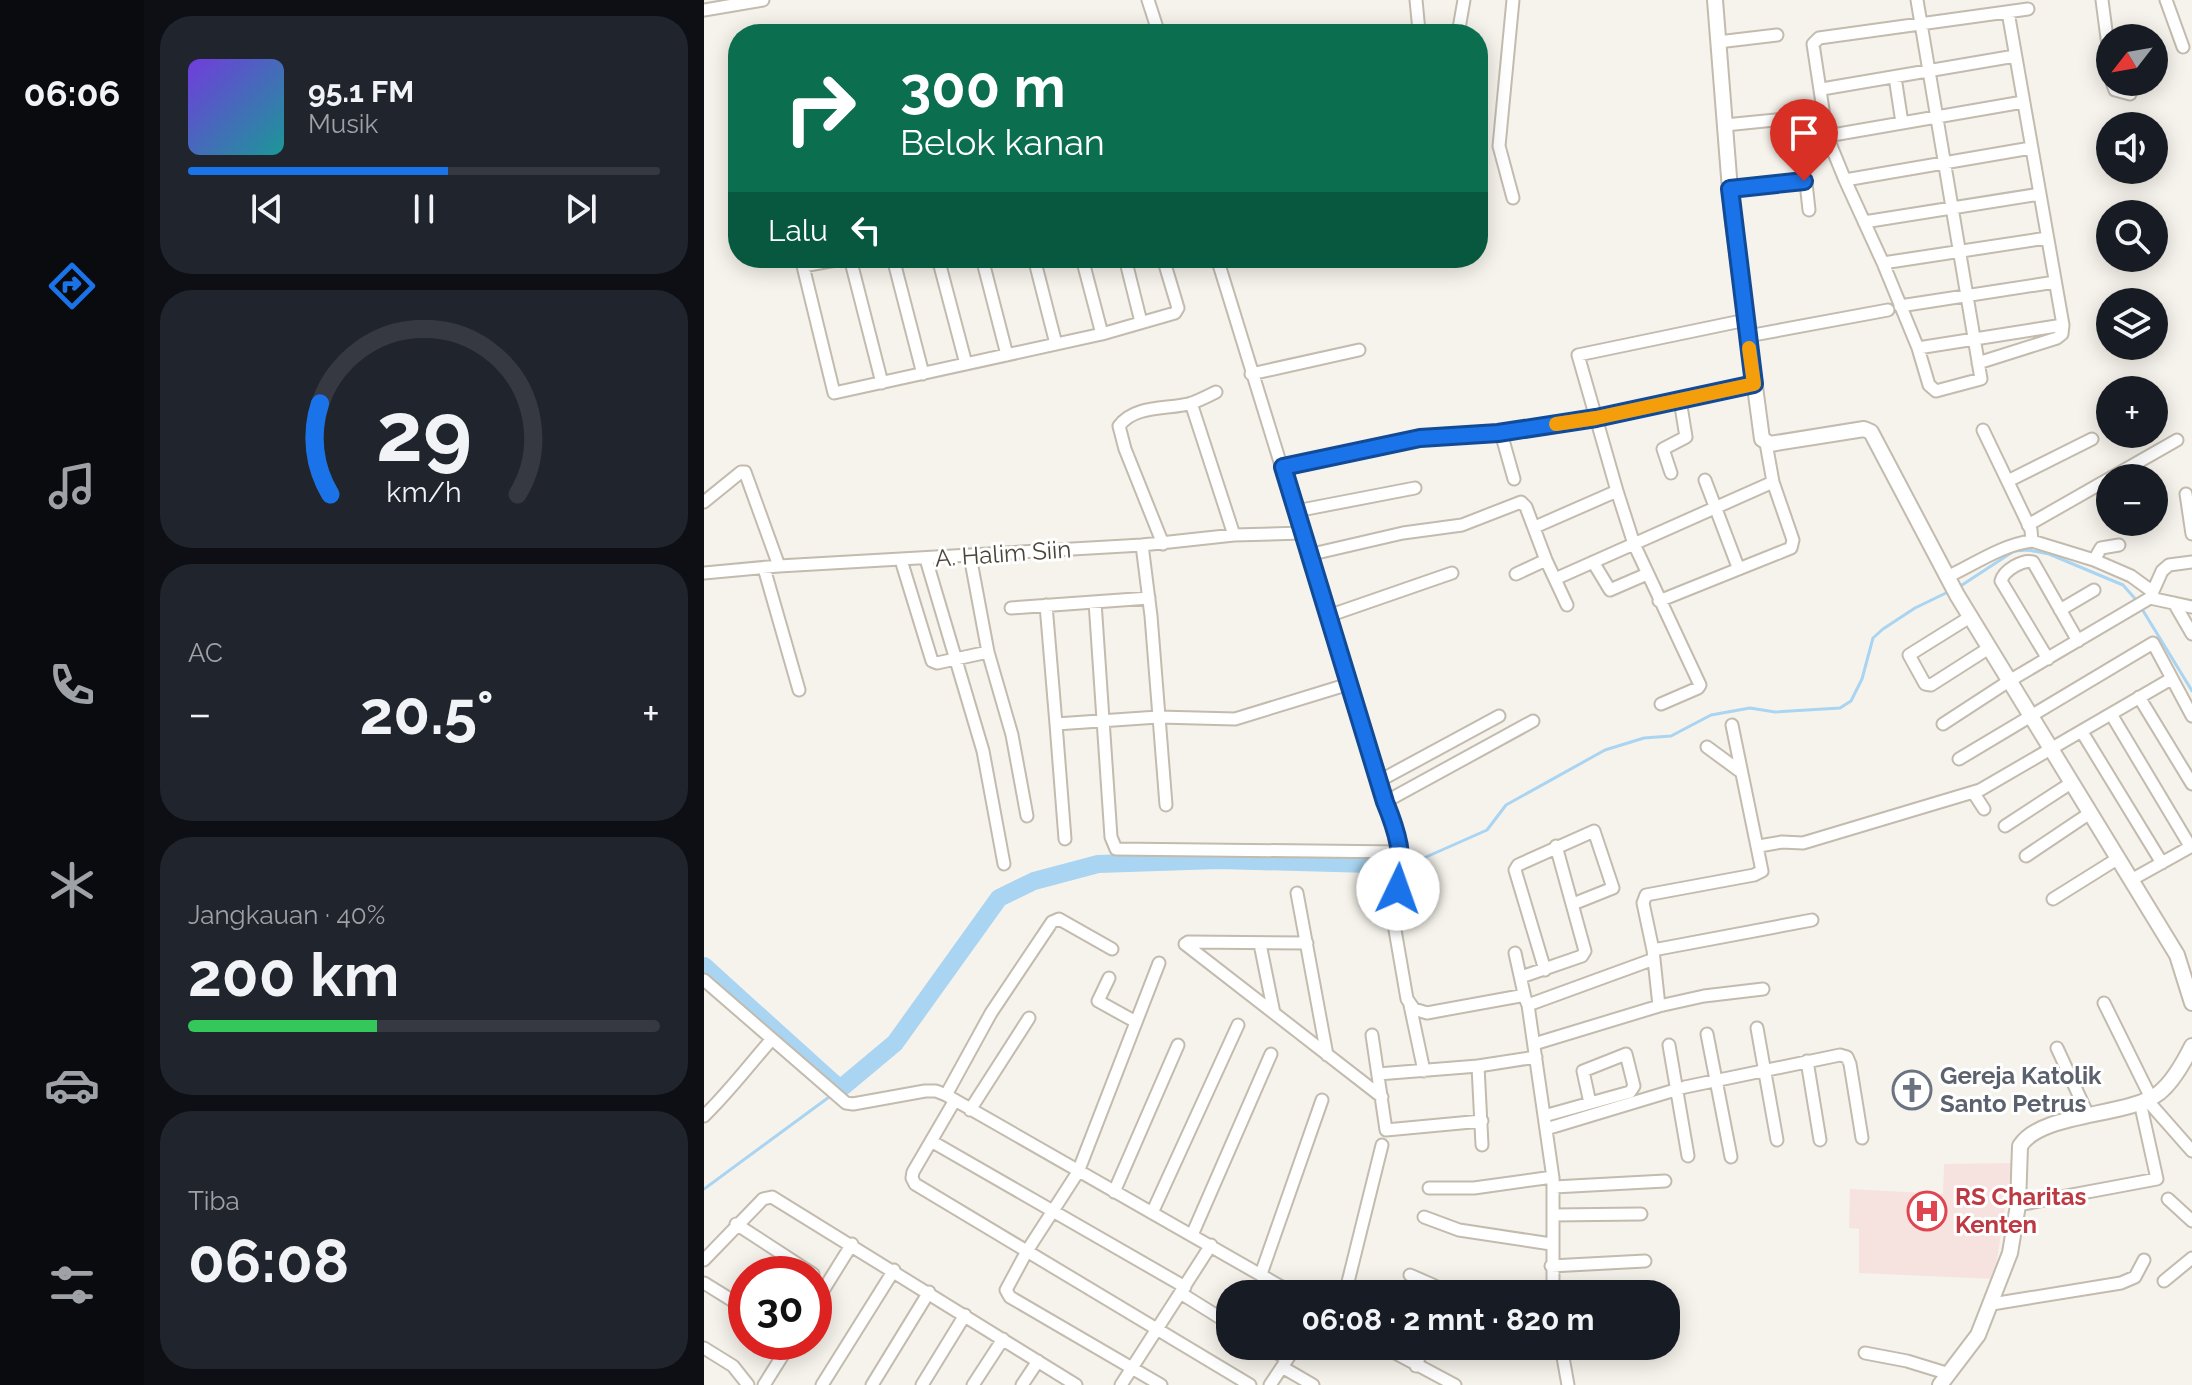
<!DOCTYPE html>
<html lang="id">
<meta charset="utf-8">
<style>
body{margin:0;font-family:Raleway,sans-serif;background:#20242c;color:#f1f3f6;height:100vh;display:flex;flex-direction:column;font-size:30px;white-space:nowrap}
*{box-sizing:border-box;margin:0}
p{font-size:26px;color:#9ea1a6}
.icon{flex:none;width:44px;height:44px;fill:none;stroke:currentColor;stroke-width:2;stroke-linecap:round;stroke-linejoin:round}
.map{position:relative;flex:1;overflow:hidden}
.drawer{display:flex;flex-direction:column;gap:16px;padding:16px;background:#0d0f14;width:560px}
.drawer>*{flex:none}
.banner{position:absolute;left:24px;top:24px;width:760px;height:244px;border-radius:32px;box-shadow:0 4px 20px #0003;background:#0b6e4f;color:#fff;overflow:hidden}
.needle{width:52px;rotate:239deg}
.buttons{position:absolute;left:1392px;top:24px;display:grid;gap:16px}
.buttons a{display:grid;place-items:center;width:72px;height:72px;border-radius:50%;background:#171b24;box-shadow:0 4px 20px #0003;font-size:40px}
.speed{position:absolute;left:24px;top:1256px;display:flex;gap:16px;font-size:40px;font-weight:700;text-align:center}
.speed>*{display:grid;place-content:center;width:104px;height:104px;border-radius:50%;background:#171b24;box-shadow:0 4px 20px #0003;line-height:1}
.speed .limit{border:12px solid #d22;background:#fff;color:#111}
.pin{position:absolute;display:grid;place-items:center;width:68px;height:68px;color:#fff;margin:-82px -34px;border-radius:50% 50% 50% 0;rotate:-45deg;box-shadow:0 0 8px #0007}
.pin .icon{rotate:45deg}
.me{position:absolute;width:88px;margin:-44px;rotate:3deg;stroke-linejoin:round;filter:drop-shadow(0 0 6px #0008)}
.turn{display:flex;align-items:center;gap:28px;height:168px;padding:0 40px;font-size:36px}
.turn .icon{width:104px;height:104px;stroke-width:2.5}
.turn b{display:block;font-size:56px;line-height:68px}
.then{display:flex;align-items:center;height:76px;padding:0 40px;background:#0003;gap:16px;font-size:30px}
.big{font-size:60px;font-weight:700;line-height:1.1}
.drawer .tile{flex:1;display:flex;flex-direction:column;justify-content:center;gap:12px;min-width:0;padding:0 28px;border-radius:32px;background:#20242c}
.drawer .dial{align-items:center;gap:0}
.dial svg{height:208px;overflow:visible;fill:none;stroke:#363941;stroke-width:7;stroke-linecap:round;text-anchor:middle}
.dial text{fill:#f1f3f6;stroke:none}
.song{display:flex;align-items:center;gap:24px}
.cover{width:96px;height:96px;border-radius:12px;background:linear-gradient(135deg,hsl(260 70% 55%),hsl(180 70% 35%))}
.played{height:8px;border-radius:4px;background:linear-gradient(90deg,#1a73e8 55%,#363941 55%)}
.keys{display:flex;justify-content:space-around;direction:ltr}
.heat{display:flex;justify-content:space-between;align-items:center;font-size:44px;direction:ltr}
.charge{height:12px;border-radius:6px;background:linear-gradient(90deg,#34c759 40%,#363941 0)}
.trip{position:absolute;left:512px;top:1280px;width:464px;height:80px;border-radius:32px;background:#171b24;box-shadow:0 4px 20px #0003;font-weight:700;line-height:80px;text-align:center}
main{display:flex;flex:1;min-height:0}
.tab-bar{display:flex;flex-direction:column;width:144px;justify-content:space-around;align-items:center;background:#090b0e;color:#9ea1a6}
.tab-bar .icon{width:56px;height:56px}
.tab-bar .active{color:#1a73e8}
.tab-bar b{font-size:36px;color:#f1f3f6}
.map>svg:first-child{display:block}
</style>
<main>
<nav class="tab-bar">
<b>06:06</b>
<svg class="icon active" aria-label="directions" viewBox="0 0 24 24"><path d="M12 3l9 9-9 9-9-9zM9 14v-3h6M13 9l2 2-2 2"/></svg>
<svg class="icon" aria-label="music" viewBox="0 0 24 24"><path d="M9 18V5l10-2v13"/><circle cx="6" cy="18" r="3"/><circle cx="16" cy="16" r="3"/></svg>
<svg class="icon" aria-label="phone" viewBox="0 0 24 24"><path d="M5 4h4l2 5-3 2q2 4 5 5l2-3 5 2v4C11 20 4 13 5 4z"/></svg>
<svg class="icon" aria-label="climate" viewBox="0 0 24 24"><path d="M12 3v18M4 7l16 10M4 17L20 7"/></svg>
<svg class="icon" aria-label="car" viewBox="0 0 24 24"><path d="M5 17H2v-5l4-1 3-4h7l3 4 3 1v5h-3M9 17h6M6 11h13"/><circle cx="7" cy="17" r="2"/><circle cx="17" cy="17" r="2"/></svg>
<svg class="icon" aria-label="filters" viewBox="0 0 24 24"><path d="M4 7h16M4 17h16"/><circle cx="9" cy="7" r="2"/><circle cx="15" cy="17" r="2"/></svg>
</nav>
<section class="drawer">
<div class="tile">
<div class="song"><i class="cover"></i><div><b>95.1 FM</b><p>Musik</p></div></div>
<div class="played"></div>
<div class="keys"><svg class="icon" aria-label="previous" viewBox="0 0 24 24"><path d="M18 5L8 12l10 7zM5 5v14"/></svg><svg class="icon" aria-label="pause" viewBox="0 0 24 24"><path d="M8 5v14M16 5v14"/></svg><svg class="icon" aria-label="next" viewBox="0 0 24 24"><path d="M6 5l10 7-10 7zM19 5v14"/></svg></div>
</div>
<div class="tile dial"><svg viewBox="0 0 100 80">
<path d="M14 69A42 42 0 1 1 86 69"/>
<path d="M14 69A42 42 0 0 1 10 34" stroke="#1a73e8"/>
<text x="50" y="56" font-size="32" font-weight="700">29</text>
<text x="50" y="72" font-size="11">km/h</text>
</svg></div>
<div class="tile"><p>AC</p>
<div class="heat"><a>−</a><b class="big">20.5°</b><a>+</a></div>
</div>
<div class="tile"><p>Jangkauan · 40%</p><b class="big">200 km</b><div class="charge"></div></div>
<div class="tile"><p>Tiba</p><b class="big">06:08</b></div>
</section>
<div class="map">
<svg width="1488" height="1385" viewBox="0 0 1488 1385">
<rect width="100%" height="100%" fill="#f6f3ec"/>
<path fill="#f6e3e0" d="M 1308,1163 L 1290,1279 L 1155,1273 L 1155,1229 L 1145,1228 L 1146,1189 L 1239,1194 L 1240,1164 Z"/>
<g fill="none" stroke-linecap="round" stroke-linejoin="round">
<path stroke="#a9d4f2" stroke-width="3" d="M 1255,587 L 1310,551 L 1324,550 L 1345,554 L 1419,585 L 1434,602
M 1438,609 L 1488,691
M 704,865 L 783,830 L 802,805 L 901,750 L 940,738 L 967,736 L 1007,715 L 1046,708 L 1071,712 L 1136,708 L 1147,701 L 1158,679 L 1169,638 L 1179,629 L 1211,608 L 1244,592
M 0,1189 L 136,1089"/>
<path stroke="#a9d4f2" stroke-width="18" d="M 0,966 L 136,1089 L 191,1043 L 295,898 L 330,881 L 394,864 L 515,860 L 704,865"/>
<defs>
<path id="minor" d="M 444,0 L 455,34
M 712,0 L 715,31
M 1213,0 L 1225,71 L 1277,379 L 1232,391 L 1225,385 L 1214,348 L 1179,263 L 1141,180 L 1123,136 L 1109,44 L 1115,38 L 1324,9
M 1398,0 L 1406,61
M 1462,0 L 1479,47
M 0,10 L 59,0
M 754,34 L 760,0
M 1014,42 L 1073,35
M 1191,77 L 1198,123
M 1408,82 L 1411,90 L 1426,94
M 1118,89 L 1311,56
M 1021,125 L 1110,116
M 1123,136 L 1319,102
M 1141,180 L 1327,148
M 1026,189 L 1098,181 L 1102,183 L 1105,210
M 809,198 L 795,146 L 809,0
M 1160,222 L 1336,194
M 143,258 L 99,266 L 130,393 L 398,334 L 471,313 L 474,308 L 459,258
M 146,258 L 178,383
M 189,258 L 219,374
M 234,258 L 262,364
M 278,258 L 303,355
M 330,258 L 352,344
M 378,258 L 398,334
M 421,258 L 437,322
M 513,258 L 681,802 L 696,844 L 697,875 L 691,899 L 690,924 L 703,999 L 710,1009 L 723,1013 L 816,996 L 821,998 L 824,1005 L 849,1178 L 849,1294
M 1179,263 L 1343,238
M 1196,306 L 1351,282
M 1044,336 L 1184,310
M 1214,348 L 1359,325
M 1274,363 L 1353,338 L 1358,334 L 1359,325 L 1304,12
M 547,374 L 655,350
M 487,403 L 530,535
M 1279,430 L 1327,530 L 1328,541
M 797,433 L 810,479
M 579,467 L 716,438 L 794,433 L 892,418 L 1050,384
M 967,473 L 959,449 L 982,437 L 976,400
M 1001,480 L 1034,567
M 1304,481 L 1388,439
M 913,491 L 874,355 L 1042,320
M 1482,494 L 1488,534
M 0,502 L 37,472 L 41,472 L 75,566
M 592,511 L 711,488
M 1324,525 L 1473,440
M 831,527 L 913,491 L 930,544 L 996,685 L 994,688 L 957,704
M 459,544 L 421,449 L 415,426 C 431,404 465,410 488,403 C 496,400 504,396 512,392
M 438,545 L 447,616 L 462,805
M 604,555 L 699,533 L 758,525 L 817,502 L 822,507 L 842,560 L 812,574
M 266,556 L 284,652 L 308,735 L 323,816
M 222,559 L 279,751 L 300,864
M 197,560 L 228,661 L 233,663 L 284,652
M 842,560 L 863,605
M 1390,560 L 1427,576 L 1449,592
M 889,562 L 906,590 L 943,574
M 60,568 L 95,690
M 0,573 L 75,566 L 438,545 L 530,535 L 598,533
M 1243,577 C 1271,564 1297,545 1328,541 L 1390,560 L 1397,548 L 1415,545
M 851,579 L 1069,482
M 1446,598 L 1488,607
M 955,601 L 1087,548 L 1089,540 L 1069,482 L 1062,443
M 391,602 L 407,837 L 412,849 L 697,852
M 1470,603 L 1488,634
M 342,605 L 352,724 L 454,717 L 531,719 L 645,684
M 307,608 L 445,598
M 1356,610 L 1390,590
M 624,616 L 748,573
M 1266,617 L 1205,655 L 1221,684 L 1227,685 L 1285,648
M 1344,659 L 1297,581 C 1300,570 1319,559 1329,562 L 1374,641
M 1435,697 L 1488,784
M 1407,714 L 1486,846
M 352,724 L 361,839
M 1239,724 L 1305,681 L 1446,598 L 1458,571 L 1465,565 L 1488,562
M 1378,732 L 1458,863
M 1003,747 L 1037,772
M 1255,759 L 1449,643 L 1488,716
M 675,781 L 795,716
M 1269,792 L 1280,809
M 681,802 L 829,721
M 1301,826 L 1367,783
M 1055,846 L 1078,842 L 1099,843 L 1276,790 L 1467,679
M 1322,856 L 1386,813
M 1427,880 L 1488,846
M 593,893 L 623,1055
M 1349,899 L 1413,859
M 603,943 L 484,942 L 481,944 L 678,1097
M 556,944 L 570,1013
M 408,949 L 355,919 L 348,922 L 287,1013 L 242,1095 L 590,1294
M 949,950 L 939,903 L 942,895 L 1050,875 L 1058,871 L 1028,725
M 811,953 L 821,998
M 455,963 L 374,1172 L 323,1251 L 302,1290 L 306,1297 L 457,1385
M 841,970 L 811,870 L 814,865 L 890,831 L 909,888 L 869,904
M 817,977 L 878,956 L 881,951 L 852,846
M 405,978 L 394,1001 L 432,1022
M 0,980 L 142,1103 L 149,1104 L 221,1091 L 232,1091 L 242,1095
M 1400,1003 L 1447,1098
M 706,1005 L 720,1071
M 824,1005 L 950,959
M 955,1006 L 949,950 L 1108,920
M 1053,1028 L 1073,1140
M 1003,1034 L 1027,1157
M 668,1035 L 682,1130 L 778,1121
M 830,1044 L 955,1006 L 1000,996 L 1059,989
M 965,1045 L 984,1156
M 1353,1048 L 1384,1115
M 1103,1061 L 1116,1140
M 674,1074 L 774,1066
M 251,1100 L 209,1172 L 208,1178 L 211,1184 L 546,1385
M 1443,1100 L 1488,1151
M 266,1110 L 325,1018
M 0,1116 C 25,1092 45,1065 68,1039
M 840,1116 L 926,1092 L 930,1086 L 922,1054 L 879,1071 L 886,1103
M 842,1129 L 981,1087 L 1136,1055 L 1143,1057 L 1146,1064 L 1158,1138
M 227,1141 L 481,1287
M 778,1145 L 774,1066 L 832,1057
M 850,1187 L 961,1181
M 725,1188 L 770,1188 L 849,1177
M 410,1192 L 474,1045
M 1464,1199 L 1488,1221
M 1314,1205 L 1453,1179 L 1436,1102
M 448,1213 L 534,1025
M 849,1215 L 937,1214
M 720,1217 L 755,1230 L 847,1244
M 32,1224 L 109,1274
M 488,1235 L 567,1054
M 0,1260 L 59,1199 L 68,1197 L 372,1385
M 847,1266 L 941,1261
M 557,1274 L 618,1100
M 706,1275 L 738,1289 L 768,1294
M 1460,1281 L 1488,1258
M 0,1283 L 42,1309
M 478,1294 L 526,1324
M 641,1294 L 678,1145
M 1288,1304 L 1417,1283 L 1431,1277 L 1440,1260
M 110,1305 L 148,1244
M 562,1346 L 583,1359
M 678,1346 L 751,1385
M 857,1346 L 864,1385
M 0,1348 L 29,1366 L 44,1385
M 1161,1353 L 1203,1361 L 1242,1373
M 712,1366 L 719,1346
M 578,1367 L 609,1385
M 60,1385 L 87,1342
M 118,1385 L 190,1270
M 168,1385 L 225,1292
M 218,1385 L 261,1315
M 269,1385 L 299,1339
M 318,1385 L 334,1361
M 417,1385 L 507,1245
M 566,1385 L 592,1346"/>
<path id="tertiary" d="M 1011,0 L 1028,215 L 1058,439 L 1066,444 L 1160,429 L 1167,432 L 1253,595 L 1473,955 L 1488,1003
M 1236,1385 L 1274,1335 L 1306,1253 L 1314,1205 L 1316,1146 C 1337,1112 1424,1117 1455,1093 C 1469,1082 1480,1062 1488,1046"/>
</defs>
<use href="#minor" stroke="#c2bbae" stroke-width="15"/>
<use href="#tertiary" stroke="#c2bbae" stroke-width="18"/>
<use href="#minor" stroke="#fff" stroke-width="11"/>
<use href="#tertiary" stroke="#fff" stroke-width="14"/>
</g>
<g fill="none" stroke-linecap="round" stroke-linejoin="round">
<defs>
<path id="route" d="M 694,889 C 701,857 693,831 681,802 L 579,467 L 716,438 L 794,433 L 892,418 L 1050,384 L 1026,189 L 1100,181"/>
</defs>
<use href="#route" stroke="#114b97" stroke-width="20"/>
<use href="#route" stroke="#1a73e8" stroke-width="14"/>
<path stroke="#f59e0b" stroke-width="14" d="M 852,424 L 892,418 L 1050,384 L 1045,348"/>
</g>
<defs>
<symbol id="church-ring" viewBox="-11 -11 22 22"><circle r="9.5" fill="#fff" stroke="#6b7280" stroke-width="1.5"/><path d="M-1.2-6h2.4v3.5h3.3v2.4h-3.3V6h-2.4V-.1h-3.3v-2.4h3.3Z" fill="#6b7280"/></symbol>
<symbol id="hospital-ring" viewBox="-11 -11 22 22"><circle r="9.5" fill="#fff" stroke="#e0444e" stroke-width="1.5"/><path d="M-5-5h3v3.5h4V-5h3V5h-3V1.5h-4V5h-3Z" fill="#e0444e"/></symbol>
</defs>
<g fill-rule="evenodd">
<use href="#church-ring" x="1186" y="1068" width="44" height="44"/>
<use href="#hospital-ring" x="1201" y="1189" width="44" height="44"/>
</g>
<g text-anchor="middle" stroke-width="6" stroke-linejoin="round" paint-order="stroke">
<g font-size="24" fill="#4b4439" stroke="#fff">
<text transform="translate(299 554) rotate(-4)" y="8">A. Halim Siin</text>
</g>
<g font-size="24" font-weight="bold" fill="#5b616d" stroke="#fff" text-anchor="start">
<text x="1236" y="1084">Gereja Katolik<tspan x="1236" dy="28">Santo Petrus</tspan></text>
</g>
<g font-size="24" font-weight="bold" fill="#be3a42" stroke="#fff" text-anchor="start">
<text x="1251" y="1205">RS Charitas<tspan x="1251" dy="28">Kenten</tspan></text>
</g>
</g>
</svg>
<div class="buttons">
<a><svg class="needle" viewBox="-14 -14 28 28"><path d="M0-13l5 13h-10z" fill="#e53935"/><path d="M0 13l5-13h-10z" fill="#9ea1a6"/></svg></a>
<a><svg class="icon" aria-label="sound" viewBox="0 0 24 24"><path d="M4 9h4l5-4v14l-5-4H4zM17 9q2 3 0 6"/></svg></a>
<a><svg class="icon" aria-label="search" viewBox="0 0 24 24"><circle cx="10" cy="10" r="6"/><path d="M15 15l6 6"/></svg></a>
<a><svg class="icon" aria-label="layers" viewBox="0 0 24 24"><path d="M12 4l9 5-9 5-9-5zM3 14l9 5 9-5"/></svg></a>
<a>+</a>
<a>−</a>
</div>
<div class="speed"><div class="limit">30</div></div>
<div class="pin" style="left:1100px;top:181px;background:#d93025"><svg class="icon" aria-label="arrive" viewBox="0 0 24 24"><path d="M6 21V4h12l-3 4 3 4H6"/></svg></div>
<svg class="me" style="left:694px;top:889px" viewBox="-20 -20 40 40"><circle r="19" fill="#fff"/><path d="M0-13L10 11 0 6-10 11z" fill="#1a73e8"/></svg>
<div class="trip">06:08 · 2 mnt · 820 m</div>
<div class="banner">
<div class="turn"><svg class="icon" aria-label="right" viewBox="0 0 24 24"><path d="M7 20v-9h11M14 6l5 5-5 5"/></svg><div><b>300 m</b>Belok kanan</div></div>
<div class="then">Lalu<svg class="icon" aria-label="left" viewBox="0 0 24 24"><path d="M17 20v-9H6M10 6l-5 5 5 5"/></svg></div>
</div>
</div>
</main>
